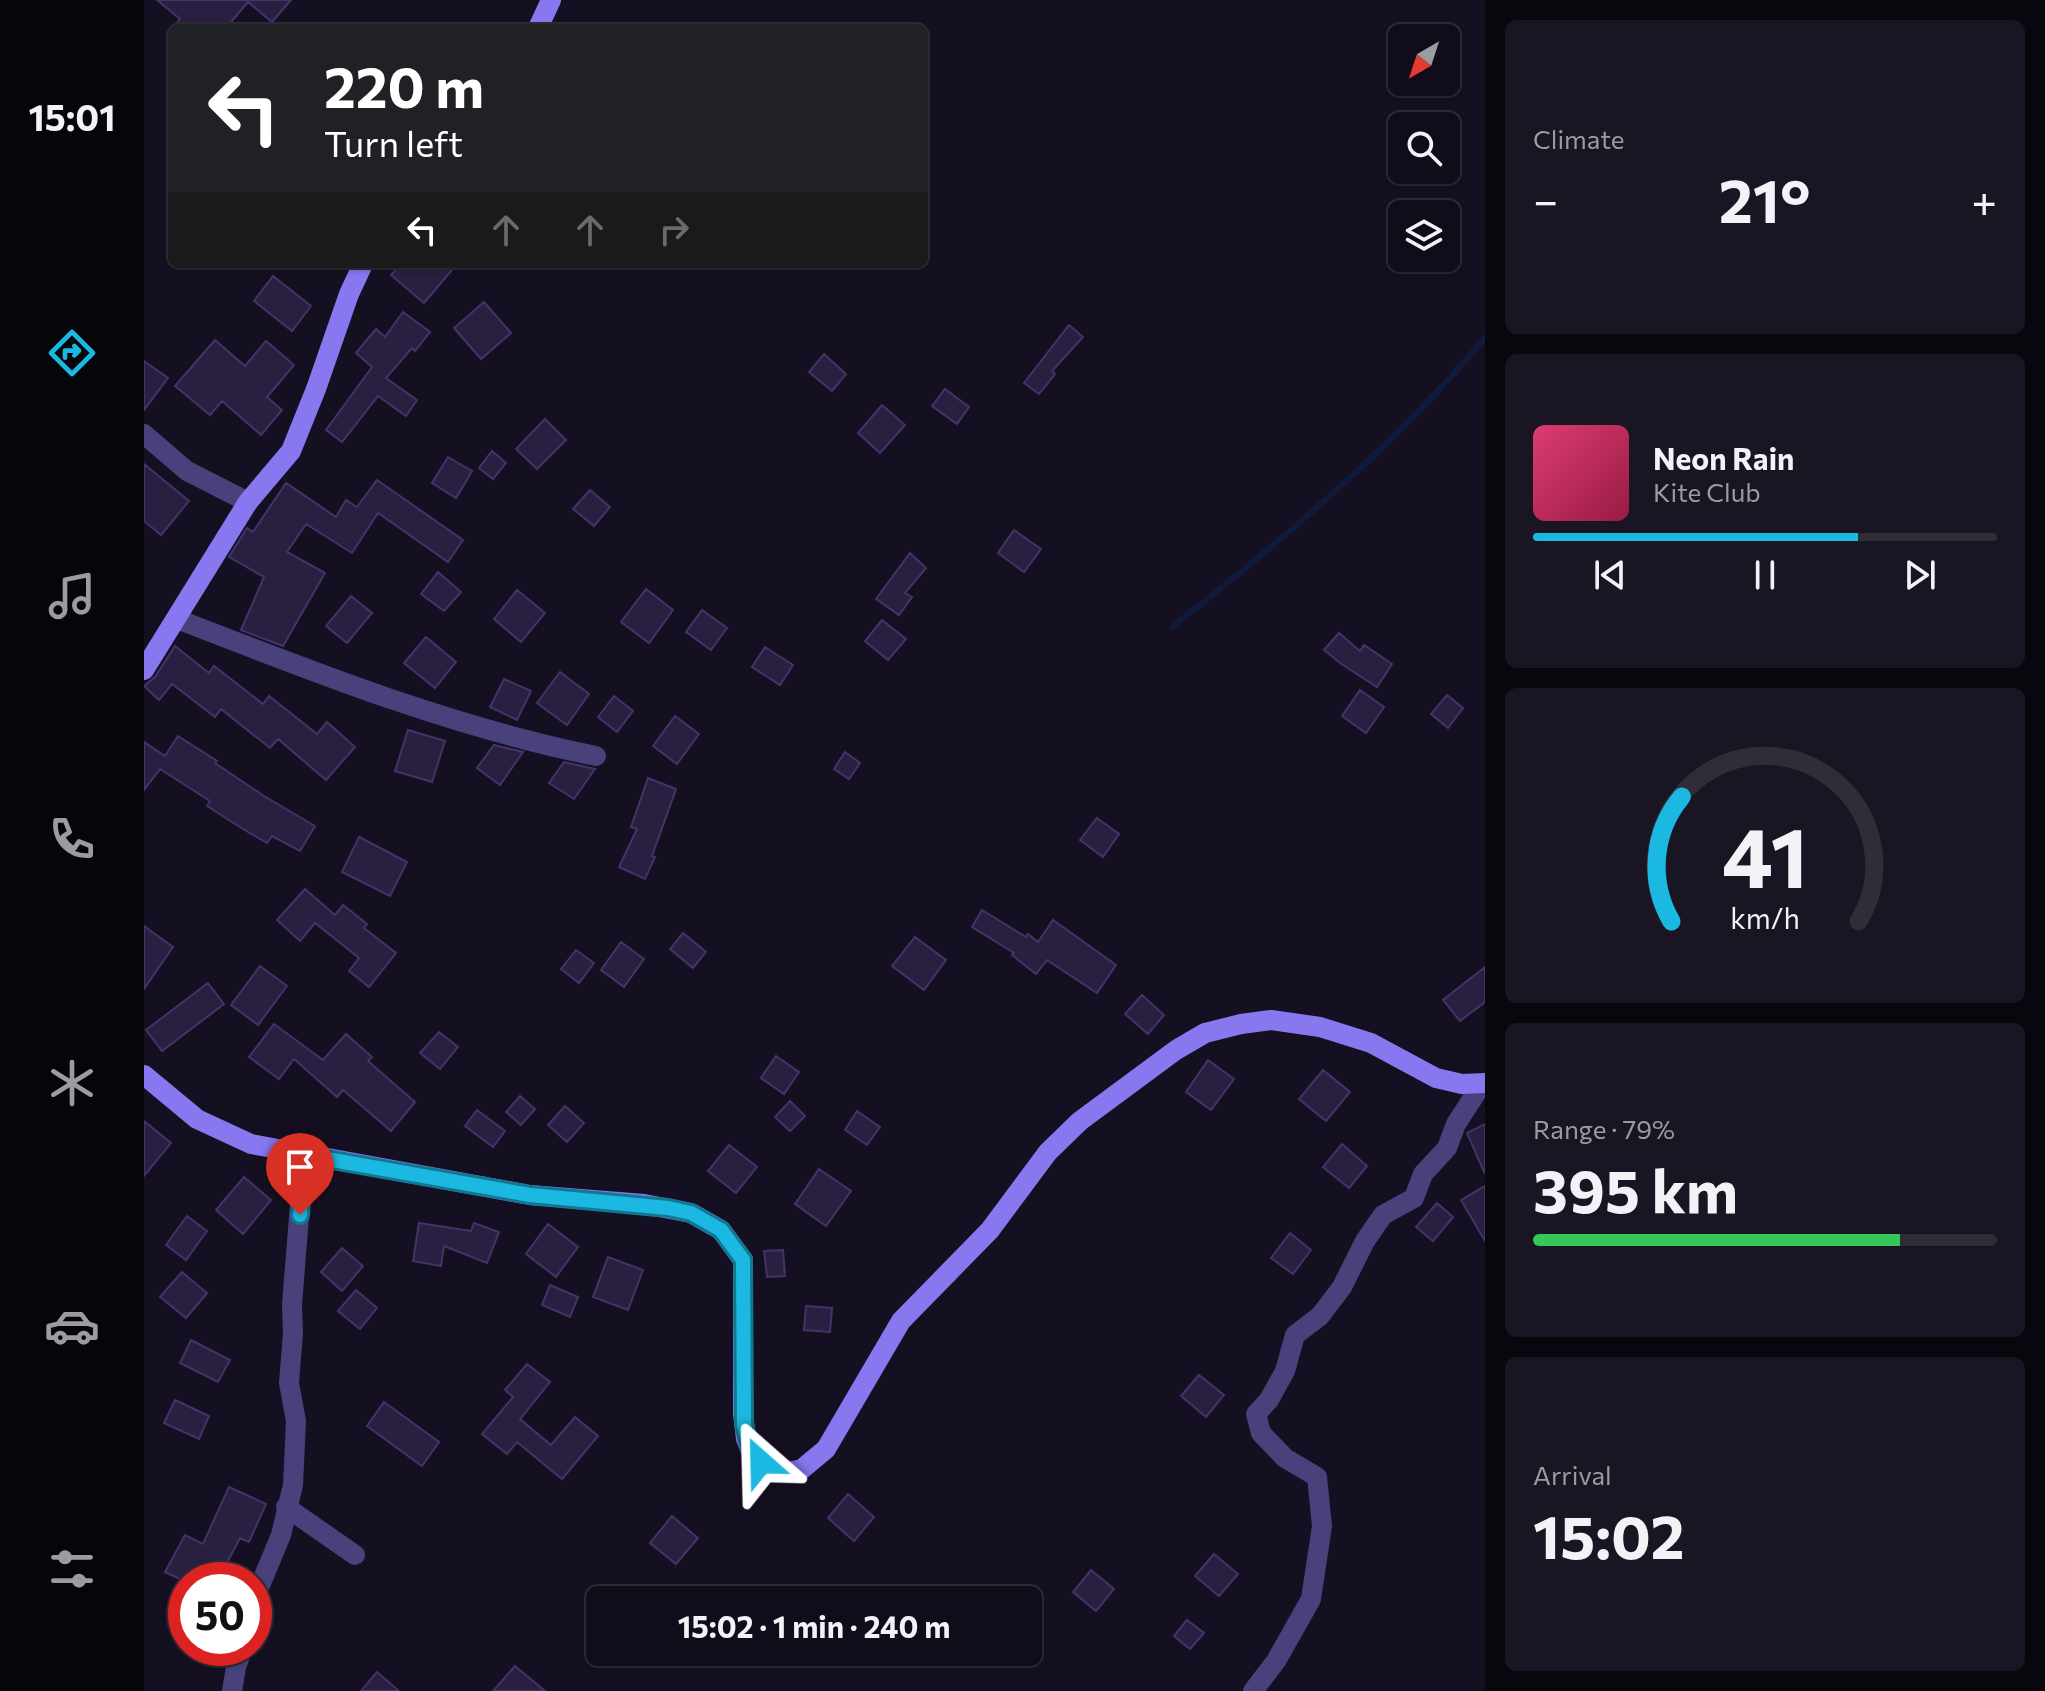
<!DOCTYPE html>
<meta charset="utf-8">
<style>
body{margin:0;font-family:Commissioner,sans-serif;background:#191522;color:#f1f3f6;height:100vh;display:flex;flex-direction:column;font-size:30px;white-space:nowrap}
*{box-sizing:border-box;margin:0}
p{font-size:26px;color:#9c9ba2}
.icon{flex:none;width:44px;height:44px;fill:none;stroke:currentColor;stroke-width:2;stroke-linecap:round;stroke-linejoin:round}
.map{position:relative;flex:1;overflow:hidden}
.side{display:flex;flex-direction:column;gap:20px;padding:20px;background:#09070e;width:560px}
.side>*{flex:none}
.hud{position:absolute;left:24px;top:24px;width:760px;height:244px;border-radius:12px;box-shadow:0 2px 6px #0004,0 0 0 2px #302c38;background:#202124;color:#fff;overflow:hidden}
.needle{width:52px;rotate:219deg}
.tools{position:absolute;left:1244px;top:24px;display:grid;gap:16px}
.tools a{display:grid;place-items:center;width:72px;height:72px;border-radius:12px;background:#100c19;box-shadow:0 2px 6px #0004,0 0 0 2px #302c38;font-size:40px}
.speed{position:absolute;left:24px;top:1562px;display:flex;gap:16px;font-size:40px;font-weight:700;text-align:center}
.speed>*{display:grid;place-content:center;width:104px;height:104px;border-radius:50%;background:#100c19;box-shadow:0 2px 6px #0004,0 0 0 2px #302c38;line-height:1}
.speed .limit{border:12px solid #d22;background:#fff;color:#111}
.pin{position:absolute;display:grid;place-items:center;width:68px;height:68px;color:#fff;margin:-82px -34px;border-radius:50% 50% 50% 0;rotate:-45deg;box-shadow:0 0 8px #0007}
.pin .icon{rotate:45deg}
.me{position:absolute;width:88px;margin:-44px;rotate:335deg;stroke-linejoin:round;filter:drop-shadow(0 0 6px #0008)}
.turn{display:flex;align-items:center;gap:28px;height:168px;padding:0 24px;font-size:36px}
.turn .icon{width:104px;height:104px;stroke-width:2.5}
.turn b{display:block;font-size:56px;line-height:68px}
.lanes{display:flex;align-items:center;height:76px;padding:0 24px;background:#0003;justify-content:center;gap:40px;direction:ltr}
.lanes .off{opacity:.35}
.big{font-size:60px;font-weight:700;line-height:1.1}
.side .tile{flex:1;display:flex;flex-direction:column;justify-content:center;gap:12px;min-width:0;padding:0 28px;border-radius:12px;background:#191522}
.side .dial{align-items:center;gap:0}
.dial svg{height:208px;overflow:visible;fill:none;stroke:#302c38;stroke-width:7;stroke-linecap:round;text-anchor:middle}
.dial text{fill:#f1f3f6;stroke:none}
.song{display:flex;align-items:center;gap:24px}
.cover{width:96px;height:96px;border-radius:12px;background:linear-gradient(135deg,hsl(340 70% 55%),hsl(340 70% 35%))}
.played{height:8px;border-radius:4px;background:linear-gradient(90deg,#1bb9e1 70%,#302c38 70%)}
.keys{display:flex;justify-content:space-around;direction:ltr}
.heat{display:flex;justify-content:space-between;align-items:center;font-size:44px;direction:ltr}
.charge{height:12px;border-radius:6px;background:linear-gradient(90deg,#34c759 79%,#302c38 0)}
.trip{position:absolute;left:442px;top:1586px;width:456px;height:80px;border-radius:12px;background:#100c19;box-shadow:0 2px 6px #0004,0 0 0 2px #302c38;font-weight:700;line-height:80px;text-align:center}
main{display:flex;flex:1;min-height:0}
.tabs{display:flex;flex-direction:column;width:144px;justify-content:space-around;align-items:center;background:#06050a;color:#9c9ba2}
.tabs .icon{width:56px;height:56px}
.tabs .active{color:#1bb9e1}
.tabs b{font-size:36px;color:#f1f3f6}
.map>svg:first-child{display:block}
</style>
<main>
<nav class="tabs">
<b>15:01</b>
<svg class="icon active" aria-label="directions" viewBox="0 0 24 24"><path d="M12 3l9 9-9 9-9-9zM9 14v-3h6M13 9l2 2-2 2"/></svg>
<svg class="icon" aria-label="music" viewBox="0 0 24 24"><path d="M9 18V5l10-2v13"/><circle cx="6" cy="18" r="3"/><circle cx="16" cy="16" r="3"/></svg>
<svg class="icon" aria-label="phone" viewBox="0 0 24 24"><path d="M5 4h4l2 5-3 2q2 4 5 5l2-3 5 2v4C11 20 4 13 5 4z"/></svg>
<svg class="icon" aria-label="climate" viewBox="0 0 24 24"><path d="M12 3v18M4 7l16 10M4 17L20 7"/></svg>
<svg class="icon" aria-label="car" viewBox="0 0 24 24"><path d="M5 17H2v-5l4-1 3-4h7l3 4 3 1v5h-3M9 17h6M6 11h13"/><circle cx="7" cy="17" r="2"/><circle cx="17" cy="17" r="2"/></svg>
<svg class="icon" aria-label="filters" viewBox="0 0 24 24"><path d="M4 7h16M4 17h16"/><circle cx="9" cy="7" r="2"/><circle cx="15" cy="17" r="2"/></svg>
</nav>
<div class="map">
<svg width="1341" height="1691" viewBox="0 0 1341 1691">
<rect width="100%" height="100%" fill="#151021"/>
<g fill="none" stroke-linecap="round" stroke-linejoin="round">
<path stroke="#101b3b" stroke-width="6" d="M 1028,627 C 1140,539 1249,447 1341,338"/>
</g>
<path fill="#291f40" stroke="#433369" stroke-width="2" d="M 13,0 L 147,0 L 128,22 L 104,2 L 82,28 L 28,28 L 36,19 Z
M 257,264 L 313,264 L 280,303 L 247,275 Z
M 129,276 L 167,306 L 148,331 L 110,301 Z
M 340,302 L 367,333 L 337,359 L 310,328 Z
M 259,312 L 286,332 L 271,351 L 268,348 L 242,378 L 273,400 L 262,416 L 234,396 L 198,442 L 182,430 L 228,367 L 212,353 L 232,329 L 241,337 Z
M 925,325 L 939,337 L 908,371 L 911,374 L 895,394 L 880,383 Z
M 71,340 L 101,366 L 122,341 L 150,365 L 123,397 L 138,410 L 117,435 L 78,401 L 66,415 L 31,386 Z
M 680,354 L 702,374 L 688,391 L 665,372 Z
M 0,361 L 24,378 L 0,410 Z
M 801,389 L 825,407 L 813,424 L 788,406 Z
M 738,405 L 761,425 L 736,453 L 714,433 Z
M 401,419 L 422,440 L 393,469 L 372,449 Z
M 348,451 L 362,463 L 349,479 L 335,468 Z
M 304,457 L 328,471 L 312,498 L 288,483 Z
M 0,464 L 45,501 L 17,535 L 0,521 Z
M 233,480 L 319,540 L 304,562 L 234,513 L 208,553 L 162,524 L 143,552 L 181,573 L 139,646 L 97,630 L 120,577 L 85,557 L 103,528 L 109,532 L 142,483 L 192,517 L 202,500 L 213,507 Z
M 446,490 L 466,507 L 450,526 L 429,509 Z
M 870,530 L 897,549 L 880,572 L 854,553 Z
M 766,553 L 782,568 L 761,593 L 768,597 L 755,615 L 732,599 Z
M 294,572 L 317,592 L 300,611 L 277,594 Z
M 502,589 L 529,610 L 505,643 L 477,622 Z
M 373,590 L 401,613 L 377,642 L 350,619 Z
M 207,596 L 228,613 L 203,643 L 182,626 Z
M 558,610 L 583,628 L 567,650 L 542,632 Z
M 738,620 L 762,639 L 744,660 L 721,641 Z
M 1195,633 L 1216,651 L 1220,645 L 1248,664 L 1233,687 L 1196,663 L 1180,650 Z
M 282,637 L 312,662 L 291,688 L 260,663 Z
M 31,646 L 65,673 L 70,666 L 119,704 L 125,696 L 173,734 L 183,722 L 211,747 L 182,780 L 134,739 L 126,748 L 77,709 L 71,717 L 28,684 L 15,700 L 0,686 L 11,677 Z
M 621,647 L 649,665 L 636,685 L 608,667 Z
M 416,672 L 445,694 L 423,725 L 393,703 Z
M 360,679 L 387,691 L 373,720 L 346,707 Z
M 1216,690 L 1240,707 L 1222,733 L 1198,716 Z
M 1303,695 L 1319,708 L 1304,728 L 1287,714 Z
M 470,696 L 489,711 L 473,732 L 454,717 Z
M 531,716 L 555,734 L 533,764 L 509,746 Z
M 264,730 L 301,741 L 288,782 L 251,771 Z
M 34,736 L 73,761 L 71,763 L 120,796 L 171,826 L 156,851 L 128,836 L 123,843 L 99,829 L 63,806 L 66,801 L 16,769 L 0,790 L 0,742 L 21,756 Z
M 350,745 L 379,752 L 356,785 L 333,768 Z
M 701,752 L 716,763 L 705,779 L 690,769 Z
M 420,762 L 451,769 L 430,799 L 405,783 Z
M 504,778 L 532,789 L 508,856 L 511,857 L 501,879 L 475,867 L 493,829 L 487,827 Z
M 953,818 L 975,834 L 959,857 L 936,840 Z
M 215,837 L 263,862 L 246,896 L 198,872 Z
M 161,889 L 191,915 L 199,905 L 223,924 L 220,928 L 252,953 L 225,987 L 205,971 L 215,958 L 171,923 L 156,941 L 133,920 Z
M 838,910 L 882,937 L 884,934 L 894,942 L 909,920 L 972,965 L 953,993 L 903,960 L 892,974 L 868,955 L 870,953 L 828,927 Z
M 0,926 L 29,947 L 0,989 Z
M 539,933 L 562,952 L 549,968 L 526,949 Z
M 771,937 L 802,960 L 780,990 L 748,966 Z
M 477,942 L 500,959 L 480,987 L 457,970 Z
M 432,950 L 450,963 L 435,983 L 417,969 Z
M 116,966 L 143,986 L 114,1025 L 87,1005 Z
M 1341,967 L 1341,1002 L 1316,1021 L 1299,1000 Z
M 64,983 L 80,1004 L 18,1051 L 2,1030 Z
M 998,995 L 1020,1015 L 1004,1034 L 981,1014 Z
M 130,1024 L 179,1060 L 202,1034 L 228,1057 L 224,1061 L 271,1102 L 247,1131 L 199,1090 L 193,1097 L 150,1059 L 135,1079 L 105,1057 Z
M 295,1032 L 314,1047 L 296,1069 L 276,1053 Z
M 632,1056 L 655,1072 L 640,1094 L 617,1078 Z
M 1064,1060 L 1090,1079 L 1067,1110 L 1042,1092 Z
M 1179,1070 L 1206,1092 L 1182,1121 L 1155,1099 Z
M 376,1096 L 391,1109 L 377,1125 L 362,1112 Z
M 646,1101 L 661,1116 L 646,1131 L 631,1117 Z
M 421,1106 L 440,1123 L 423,1142 L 404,1125 Z
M 333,1110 L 361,1131 L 349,1147 L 321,1126 Z
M 713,1111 L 736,1127 L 723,1145 L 701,1130 Z
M 0,1121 L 27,1143 L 0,1176 Z
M 1341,1124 L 1341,1174 L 1323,1133 Z
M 1198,1144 L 1223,1166 L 1205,1188 L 1179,1167 Z
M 585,1145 L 613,1167 L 592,1193 L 564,1171 Z
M 675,1169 L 707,1191 L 682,1226 L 651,1204 Z
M 100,1177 L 127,1200 L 99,1234 L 72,1210 Z
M 1341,1186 L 1341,1241 L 1317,1200 Z
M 1293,1203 L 1309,1217 L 1289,1241 L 1272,1227 Z
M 43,1216 L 63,1231 L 42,1260 L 22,1245 Z
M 275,1223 L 327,1231 L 330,1223 L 355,1232 L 343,1263 L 300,1246 L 297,1266 L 269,1261 Z
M 404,1224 L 434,1247 L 412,1277 L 382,1254 Z
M 1146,1233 L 1167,1250 L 1149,1274 L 1127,1258 Z
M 198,1248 L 219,1266 L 198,1291 L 177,1272 Z
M 639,1250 L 641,1276 L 623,1277 L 620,1251 Z
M 464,1257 L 499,1270 L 484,1310 L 449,1297 Z
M 38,1272 L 63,1293 L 42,1318 L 16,1297 Z
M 406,1285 L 434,1297 L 426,1317 L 398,1305 Z
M 212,1290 L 233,1308 L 216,1329 L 194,1311 Z
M 662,1306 L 688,1308 L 686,1332 L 660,1330 Z
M 47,1340 L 86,1360 L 74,1382 L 36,1363 Z
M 383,1364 L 406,1382 L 376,1419 L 407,1445 L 431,1417 L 454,1436 L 418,1479 L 373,1442 L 363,1454 L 338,1434 L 369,1397 L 361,1390 Z
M 1055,1375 L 1080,1395 L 1062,1417 L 1037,1396 Z
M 31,1400 L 65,1416 L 55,1439 L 20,1423 Z
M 240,1402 L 295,1442 L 278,1466 L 223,1426 Z
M 85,1487 L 122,1504 L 105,1542 L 96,1538 L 74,1580 L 38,1580 L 21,1572 L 41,1535 L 59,1544 Z
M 704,1494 L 730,1517 L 710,1541 L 684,1518 Z
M 528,1516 L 554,1538 L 532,1564 L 506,1543 Z
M 1070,1554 L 1094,1574 L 1075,1596 L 1051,1576 Z
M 947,1570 L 970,1589 L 952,1611 L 929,1592 Z
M 1043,1620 L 1060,1633 L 1046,1649 L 1030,1636 Z
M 371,1666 L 401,1691 L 349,1691 Z
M 233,1672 L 255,1691 L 217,1691 Z"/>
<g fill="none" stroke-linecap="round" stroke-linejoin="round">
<path stroke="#49417b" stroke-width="20" d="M 0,434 L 43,471 L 104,502
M 33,619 C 170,672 307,727 452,756
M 142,1507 L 211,1555
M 110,1600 L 137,1535 L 149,1485 L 152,1421 L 145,1383 L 149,1333 L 148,1304 L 160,1155
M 88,1691 L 92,1667 L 99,1648
M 1109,1691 L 1132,1661 L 1167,1599 L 1178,1526 L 1173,1477 L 1141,1458 L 1117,1433 L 1112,1414 L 1125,1400 L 1141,1371 L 1151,1335 L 1176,1316 L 1198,1287 L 1221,1241 L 1239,1215 L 1270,1198 L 1279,1174 L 1303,1148 L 1312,1124 L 1338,1084"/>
<path stroke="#8778ef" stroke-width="20" d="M 394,28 L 407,0
M 0,670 L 104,502 L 147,451 L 172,389 L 205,294 L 219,264
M 0,1075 L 53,1119 L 107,1144 L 386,1195 L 500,1204 L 547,1213 L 577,1230 L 599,1260 L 599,1413 L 602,1439 L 607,1451 L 617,1462 L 631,1469 L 644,1472 L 658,1469 L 682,1449 L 757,1321 L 846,1230 L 904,1152 L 936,1121 L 1032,1050 L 1061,1033 L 1097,1024 L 1127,1020 L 1176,1027 L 1227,1043 L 1292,1078 L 1318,1084 L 1341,1083"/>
</g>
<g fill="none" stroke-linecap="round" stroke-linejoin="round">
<defs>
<path id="route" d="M 156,1215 L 160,1155 L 386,1195 L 524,1208 L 547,1213 L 577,1230 L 599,1260 L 600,1425 L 607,1451 L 617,1462"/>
</defs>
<use href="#route" stroke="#127892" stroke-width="20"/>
<use href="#route" stroke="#1bb9e1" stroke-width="14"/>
</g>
</svg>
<div class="tools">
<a><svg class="needle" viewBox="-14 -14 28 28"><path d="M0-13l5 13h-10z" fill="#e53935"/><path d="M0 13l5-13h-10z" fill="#9c9ba2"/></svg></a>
<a><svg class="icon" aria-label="search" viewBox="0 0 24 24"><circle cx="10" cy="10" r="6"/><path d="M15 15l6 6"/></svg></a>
<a><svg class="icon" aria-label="layers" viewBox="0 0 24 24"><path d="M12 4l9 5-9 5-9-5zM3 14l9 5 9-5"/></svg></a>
</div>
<div class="speed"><div class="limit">50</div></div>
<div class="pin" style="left:156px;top:1215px;background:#d93025"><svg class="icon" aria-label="arrive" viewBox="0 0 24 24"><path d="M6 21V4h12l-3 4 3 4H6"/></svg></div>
<svg class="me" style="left:617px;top:1462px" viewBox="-20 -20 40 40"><path d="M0-17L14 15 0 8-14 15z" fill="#1bb9e1" stroke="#fff" stroke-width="4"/></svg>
<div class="trip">15:02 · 1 min · 240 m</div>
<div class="hud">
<div class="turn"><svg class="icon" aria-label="left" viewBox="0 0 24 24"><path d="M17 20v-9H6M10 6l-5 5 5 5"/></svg><div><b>220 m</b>Turn left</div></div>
<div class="lanes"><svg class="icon" aria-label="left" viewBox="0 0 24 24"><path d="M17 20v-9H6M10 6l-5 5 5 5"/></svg><svg class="icon off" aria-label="ahead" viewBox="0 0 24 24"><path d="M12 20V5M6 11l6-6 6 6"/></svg><svg class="icon off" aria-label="ahead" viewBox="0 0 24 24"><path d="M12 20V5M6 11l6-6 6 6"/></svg><svg class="icon off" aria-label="right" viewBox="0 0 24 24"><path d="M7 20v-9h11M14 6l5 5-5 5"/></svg></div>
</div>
</div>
<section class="side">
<div class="tile"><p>Climate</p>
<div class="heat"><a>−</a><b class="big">21°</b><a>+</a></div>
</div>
<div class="tile">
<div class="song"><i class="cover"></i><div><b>Neon Rain</b><p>Kite Club</p></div></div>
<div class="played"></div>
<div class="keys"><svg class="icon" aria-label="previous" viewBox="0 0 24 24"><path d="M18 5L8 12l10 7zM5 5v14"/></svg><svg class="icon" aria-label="pause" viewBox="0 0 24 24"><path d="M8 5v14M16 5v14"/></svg><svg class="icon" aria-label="next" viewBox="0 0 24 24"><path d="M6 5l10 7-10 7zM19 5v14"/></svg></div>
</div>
<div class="tile dial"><svg viewBox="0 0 100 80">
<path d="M14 69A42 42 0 1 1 86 69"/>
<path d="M14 69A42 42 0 0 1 18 21" stroke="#1bb9e1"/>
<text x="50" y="56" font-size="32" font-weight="700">41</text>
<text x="50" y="72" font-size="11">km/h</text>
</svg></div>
<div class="tile"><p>Range · 79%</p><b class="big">395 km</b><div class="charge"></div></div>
<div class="tile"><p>Arrival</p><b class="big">15:02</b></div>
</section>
</main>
